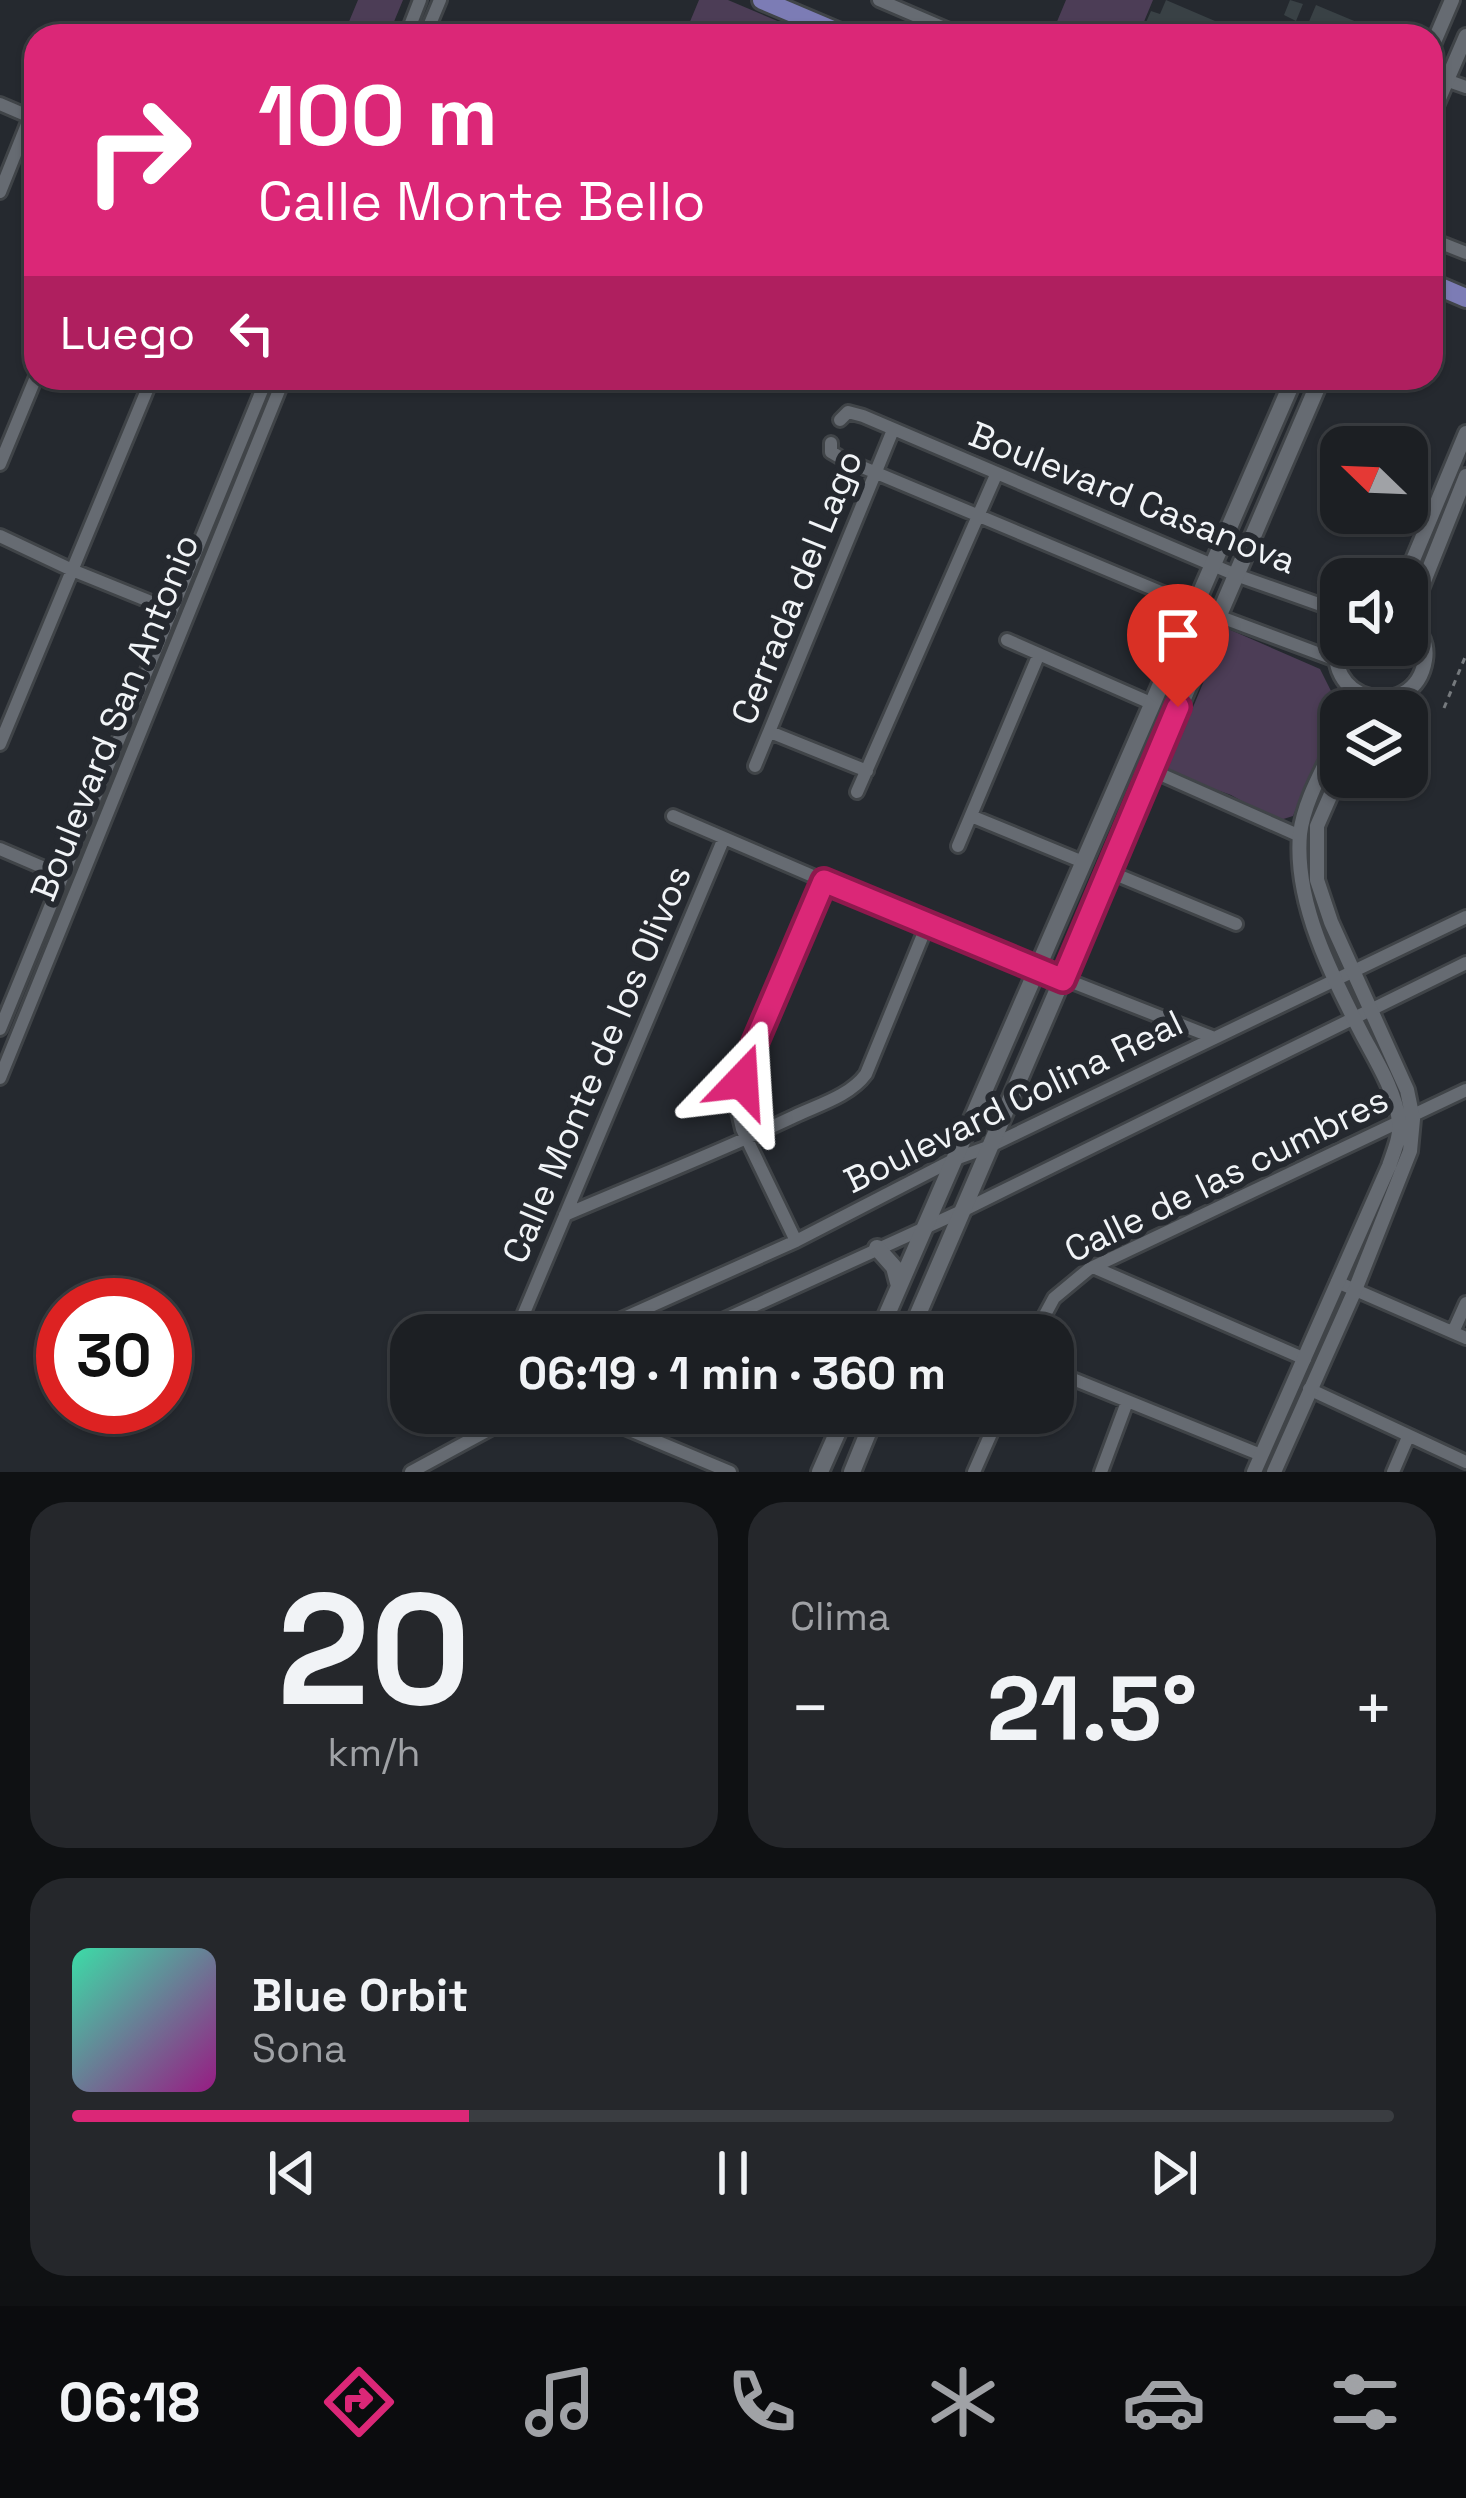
<!DOCTYPE html>
<html lang="es">
<meta charset="utf-8">
<style>
body{margin:0;font-family:"Space Grotesk",sans-serif;background:#25272b;color:#f1f3f6;height:100vh;display:flex;flex-direction:column;font-size:45px;white-space:nowrap}
*{box-sizing:border-box;margin:0}
p{font-size:39px;color:#a0a2a6}
.icon{flex:none;width:66px;height:66px;fill:none;stroke:currentColor;stroke-width:2;stroke-linecap:round;stroke-linejoin:round}
.map{position:relative;height:1472px;overflow:hidden}
.details{display:flex;flex-direction:column;gap:30px;padding:30px;background:#0f1113;flex:1}
.details>*{flex:none}
.banner{position:absolute;left:24px;top:24px;width:1419px;height:366px;border-radius:36px;box-shadow:0 3px 9px #0004,0 0 0 3px #3a3d41;background:#db2777;color:#fff;overflow:hidden}
.needle{width:78px;rotate:293deg}
.fabs{position:absolute;left:1320px;top:426px;display:grid;gap:24px}
.fabs a{display:grid;place-items:center;width:108px;height:108px;border-radius:24px;background:#1c1f23;box-shadow:0 3px 9px #0004,0 0 0 3px #3a3d41;font-size:60px}
.speed{position:absolute;left:36px;top:1278px;display:flex;gap:24px;font-size:60px;font-weight:700;text-align:center}
.speed>*{display:grid;place-content:center;width:156px;height:156px;border-radius:50%;background:#1c1f23;box-shadow:0 3px 9px #0004,0 0 0 3px #3a3d41;line-height:1}
.speed .limit{border:18px solid #d22;background:#fff;color:#111}
.pin{position:absolute;display:grid;place-items:center;width:102px;height:102px;color:#fff;margin:-123px -51px;border-radius:50% 50% 50% 0;rotate:-45deg;box-shadow:0 0 12px #0007}
.pin .icon{rotate:45deg}
.me{position:absolute;width:132px;margin:-66px;rotate:20deg;stroke-linejoin:round;filter:drop-shadow(0 0 9px #0008)}
.turn{display:flex;align-items:center;gap:42px;height:252px;padding:0 36px;font-size:54px}
.turn .icon{width:156px;height:156px;stroke-width:2.5}
.turn b{display:block;font-size:84px;line-height:102px}
.then{display:flex;align-items:center;height:114px;padding:0 36px;background:#0003;gap:24px;font-size:45px}
.big{font-size:90px;font-weight:800;line-height:1.1}
.details .card{flex:1;display:flex;flex-direction:column;justify-content:center;gap:18px;min-width:0;padding:0 42px;border-radius:36px;background:#25272b}
.details .dial{align-items:center;gap:0}
.dial b{font-size:156px;line-height:1}
.song{display:flex;align-items:center;gap:36px}
.cover{width:144px;height:144px;border-radius:18px;background:linear-gradient(135deg,hsl(160 70% 55%),hsl(310 70% 35%))}
.played{height:12px;border-radius:6px;background:linear-gradient(90deg,#db2777 30%,#3a3d41 30%)}
.keys{display:flex;justify-content:space-around;direction:ltr}
.heat{display:flex;justify-content:space-between;align-items:center;font-size:66px;direction:ltr}
.details .tiles{flex:1;display:grid;gap:30px;grid-template-columns:1fr 1fr}
.card:last-child{grid-column:span 2}
.trip{position:absolute;left:390px;top:1314px;width:684px;height:120px;border-radius:36px;background:#1c1f23;box-shadow:0 3px 9px #0004,0 0 0 3px #3a3d41;font-weight:800;line-height:120px;text-align:center}
.menu{display:flex;height:192px;justify-content:space-around;align-items:center;background:#0b0c0e;color:#a0a2a6}
.menu .icon{width:84px;height:84px}
.menu .current{color:#db2777}
.menu b{font-size:54px;color:#f1f3f6}
.map>svg:first-child{display:block}
</style>
<div class="map">
<svg width="1466" height="1472" viewBox="0 0 1466 1472">
<rect width="100%" height="100%" fill="#25292f"/>
<path fill="#4c3d56" d="M 358,0 L 403,0 L 388,36 L 343,36 Z
M 699,0 L 728,0 L 813,36 L 684,36 Z
M 1066,0 L 1153,0 L 1138,36 L 1051,36 Z
M 1226,628 L 1320,669 L 1332,693 L 1337,712 L 1293,816 L 1277,821 L 1231,795 L 1166,772 Z"/>
<path fill="#394145" d="M 1166,0 L 1250,36 L 1140,36 L 1151,11 L 1160,14 Z
M 1290,0 L 1303,4 L 1296,21 L 1284,15 Z
M 1316,5 L 1390,36 L 1296,36 L 1300,29 L 1305,31 Z"/>
<g fill="none" stroke-linecap="round" stroke-linejoin="round">
<defs>
<path id="minor" d="M 879,0 L 963,36
M 406,36 L 420,0
M 425,36 L 440,0
M 1446,80 L 1466,87
M 0,104 L 35,119
M 0,192 L 30,117
M 1431,239 L 1466,253
M 840,420 L 848,412 L 863,416 L 1236,575 L 1341,612
M 831,443 L 831,452 L 843,459 L 1218,616 L 1336,660
M 0,464 L 36,377
M 0,536 L 72,570 L 171,610
M 1007,640 L 1153,704
M 770,732 L 867,771
M 0,744 L 152,378
M 755,766 L 893,430
M 1151,770 L 1300,836
M 857,792 L 996,475
M 673,816 L 927,925 L 1212,1037
M 971,816 L 1083,862
M 958,846 L 1039,654
M 0,849 L 63,876
M 1110,872 L 1236,924
M 0,1029 L 267,378
M 0,1078 L 284,378
M 565,1215 C 642,1182 719,1152 795,1116 C 818,1105 850,1096 866,1074 L 927,925
M 796,1241 L 742,1129 L 738,1112 L 747,1064 L 824,881
M 1093,1267 L 1305,1359
M 1337,1282 L 1466,1338
M 524,1313 L 724,838
M 1453,1332 L 1466,1303
M 586,1335 L 796,1241 L 955,1159 L 988,1147 L 1466,917
M 690,1335 L 964,1210 L 1466,963
M 1034,1335 L 1054,1298 L 1089,1269 L 1466,1090
M 1053,1371 L 1261,1455
M 1309,1389 L 1466,1462
M 499,1413 C 519,1431 541,1431 562,1413
M 589,1413 L 730,1472
M 411,1472 L 507,1420
M 974,1472 L 1000,1413
M 1101,1472 L 1127,1402
M 1393,1472 L 1408,1437"/>
<path id="tertiary" d="M 1431,49 L 1452,0
M 1431,117 L 1466,36
M 1405,579 L 1466,433
M 1409,619 L 1466,476
M 1341,633 C 1314,702 1415,725 1425,660 C 1428,642 1419,630 1407,617
M 1350,711 L 1358,693
M 1254,1472 L 1389,1166 C 1394,1151 1401,1136 1399,1121 C 1395,1091 1377,1062 1363,1036 C 1332,976 1294,903 1300,834 C 1304,799 1327,763 1341,731
M 1274,1472 L 1355,1290 L 1410,1151 L 1413,1119 L 1407,1090 L 1331,922 L 1317,880 L 1317,826 L 1341,771"/>
<path id="secondary" d="M 877,1248 L 894,1267 L 899,1286
M 878,1335 L 1294,378
M 909,1335 L 1321,378
M 820,1472 L 846,1413
M 852,1472 L 876,1413"/>
<path id="primary" d="M 762,0 L 847,36
M 1431,283 L 1466,298"/>
</defs>
<use href="#minor" stroke="#404448" stroke-width="18"/>
<use href="#tertiary" stroke="#404448" stroke-width="20"/>
<use href="#secondary" stroke="#404448" stroke-width="22"/>
<use href="#primary" stroke="#404448" stroke-width="24"/>
<path stroke="#767a7e" stroke-width="3" stroke-dasharray="6 6" stroke-linecap="butt" d="M 1444,708 L 1466,655"/>
<use href="#minor" stroke="#666b72" stroke-width="12"/>
<use href="#tertiary" stroke="#666b72" stroke-width="14"/>
<use href="#secondary" stroke="#666b72" stroke-width="16"/>
<use href="#primary" stroke="#7c7cb5" stroke-width="18"/>
</g>
<g fill="none" stroke-linecap="round" stroke-linejoin="round">
<defs>
<path id="route" d="M 742,1081 L 754,1045 L 824,881 L 1063,980 L 1178,707"/>
</defs>
<use href="#route" stroke="#8e194d" stroke-width="30"/>
<use href="#route" stroke="#db2777" stroke-width="21"/>
</g>
<g text-anchor="middle" stroke-width="12" stroke-linejoin="round" paint-order="stroke">
<g font-size="36" fill="#f1f4f7" stroke="#25292f">
<text transform="translate(1133 497) rotate(22)" y="13">Boulevard Casanova</text>
<text transform="translate(796 587) rotate(-68)" y="13">Cerrada del Lago</text>
<text transform="translate(114 717) rotate(-68)" y="13">Boulevard San Antonio</text>
<text transform="translate(596 1064) rotate(-67)" y="13">Calle Monte de los Olivos</text>
<text transform="translate(1013 1101) rotate(-26)" y="13">Boulevard Colina Real</text>
<text transform="translate(1226 1174) rotate(-26)" y="13">Calle de las cumbres</text>
</g>
</g>
</svg>
<div class="fabs">
<a><svg class="needle" viewBox="-14 -14 28 28"><path d="M0-13l5 13h-10z" fill="#e53935"/><path d="M0 13l5-13h-10z" fill="#a0a2a6"/></svg></a>
<a><svg class="icon" aria-label="sound" viewBox="0 0 24 24"><path d="M4 9h4l5-4v14l-5-4H4zM17 9q2 3 0 6"/></svg></a>
<a><svg class="icon" aria-label="layers" viewBox="0 0 24 24"><path d="M12 4l9 5-9 5-9-5zM3 14l9 5 9-5"/></svg></a>
</div>
<div class="speed"><div class="limit">30</div></div>
<div class="pin" style="left:1178px;top:707px;background:#d93025"><svg class="icon" aria-label="arrive" viewBox="0 0 24 24"><path d="M6 21V4h12l-3 4 3 4H6"/></svg></div>
<svg class="me" style="left:742px;top:1081px" viewBox="-20 -20 40 40"><path d="M0-17L14 15 0 8-14 15z" fill="#db2777" stroke="#fff" stroke-width="4"/></svg>
<div class="trip">06:19 · 1 min · 360 m</div>
<div class="banner">
<div class="turn"><svg class="icon" aria-label="right" viewBox="0 0 24 24"><path d="M7 20v-9h11M14 6l5 5-5 5"/></svg><div><b>100 m</b>Calle Monte Bello</div></div>
<div class="then">Luego<svg class="icon" aria-label="left" viewBox="0 0 24 24"><path d="M17 20v-9H6M10 6l-5 5 5 5"/></svg></div>
</div>
</div>
<section class="details">
<div class="tiles">
<div class="card dial"><b>20</b><p>km/h</p></div>
<div class="card"><p>Clima</p>
<div class="heat"><a>−</a><b class="big">21.5°</b><a>+</a></div>
</div>
<div class="card">
<div class="song"><i class="cover"></i><div><b>Blue Orbit</b><p>Sona</p></div></div>
<div class="played"></div>
<div class="keys"><svg class="icon" aria-label="previous" viewBox="0 0 24 24"><path d="M18 5L8 12l10 7zM5 5v14"/></svg><svg class="icon" aria-label="pause" viewBox="0 0 24 24"><path d="M8 5v14M16 5v14"/></svg><svg class="icon" aria-label="next" viewBox="0 0 24 24"><path d="M6 5l10 7-10 7zM19 5v14"/></svg></div>
</div>
</div>
</section>
<nav class="menu">
<b>06:18</b>
<svg class="icon current" aria-label="directions" viewBox="0 0 24 24"><path d="M12 3l9 9-9 9-9-9zM9 14v-3h6M13 9l2 2-2 2"/></svg>
<svg class="icon" aria-label="music" viewBox="0 0 24 24"><path d="M9 18V5l10-2v13"/><circle cx="6" cy="18" r="3"/><circle cx="16" cy="16" r="3"/></svg>
<svg class="icon" aria-label="phone" viewBox="0 0 24 24"><path d="M5 4h4l2 5-3 2q2 4 5 5l2-3 5 2v4C11 20 4 13 5 4z"/></svg>
<svg class="icon" aria-label="climate" viewBox="0 0 24 24"><path d="M12 3v18M4 7l16 10M4 17L20 7"/></svg>
<svg class="icon" aria-label="car" viewBox="0 0 24 24"><path d="M5 17H2v-5l4-1 3-4h7l3 4 3 1v5h-3M9 17h6M6 11h13"/><circle cx="7" cy="17" r="2"/><circle cx="17" cy="17" r="2"/></svg>
<svg class="icon" aria-label="filters" viewBox="0 0 24 24"><path d="M4 7h16M4 17h16"/><circle cx="9" cy="7" r="2"/><circle cx="15" cy="17" r="2"/></svg>
</nav>
